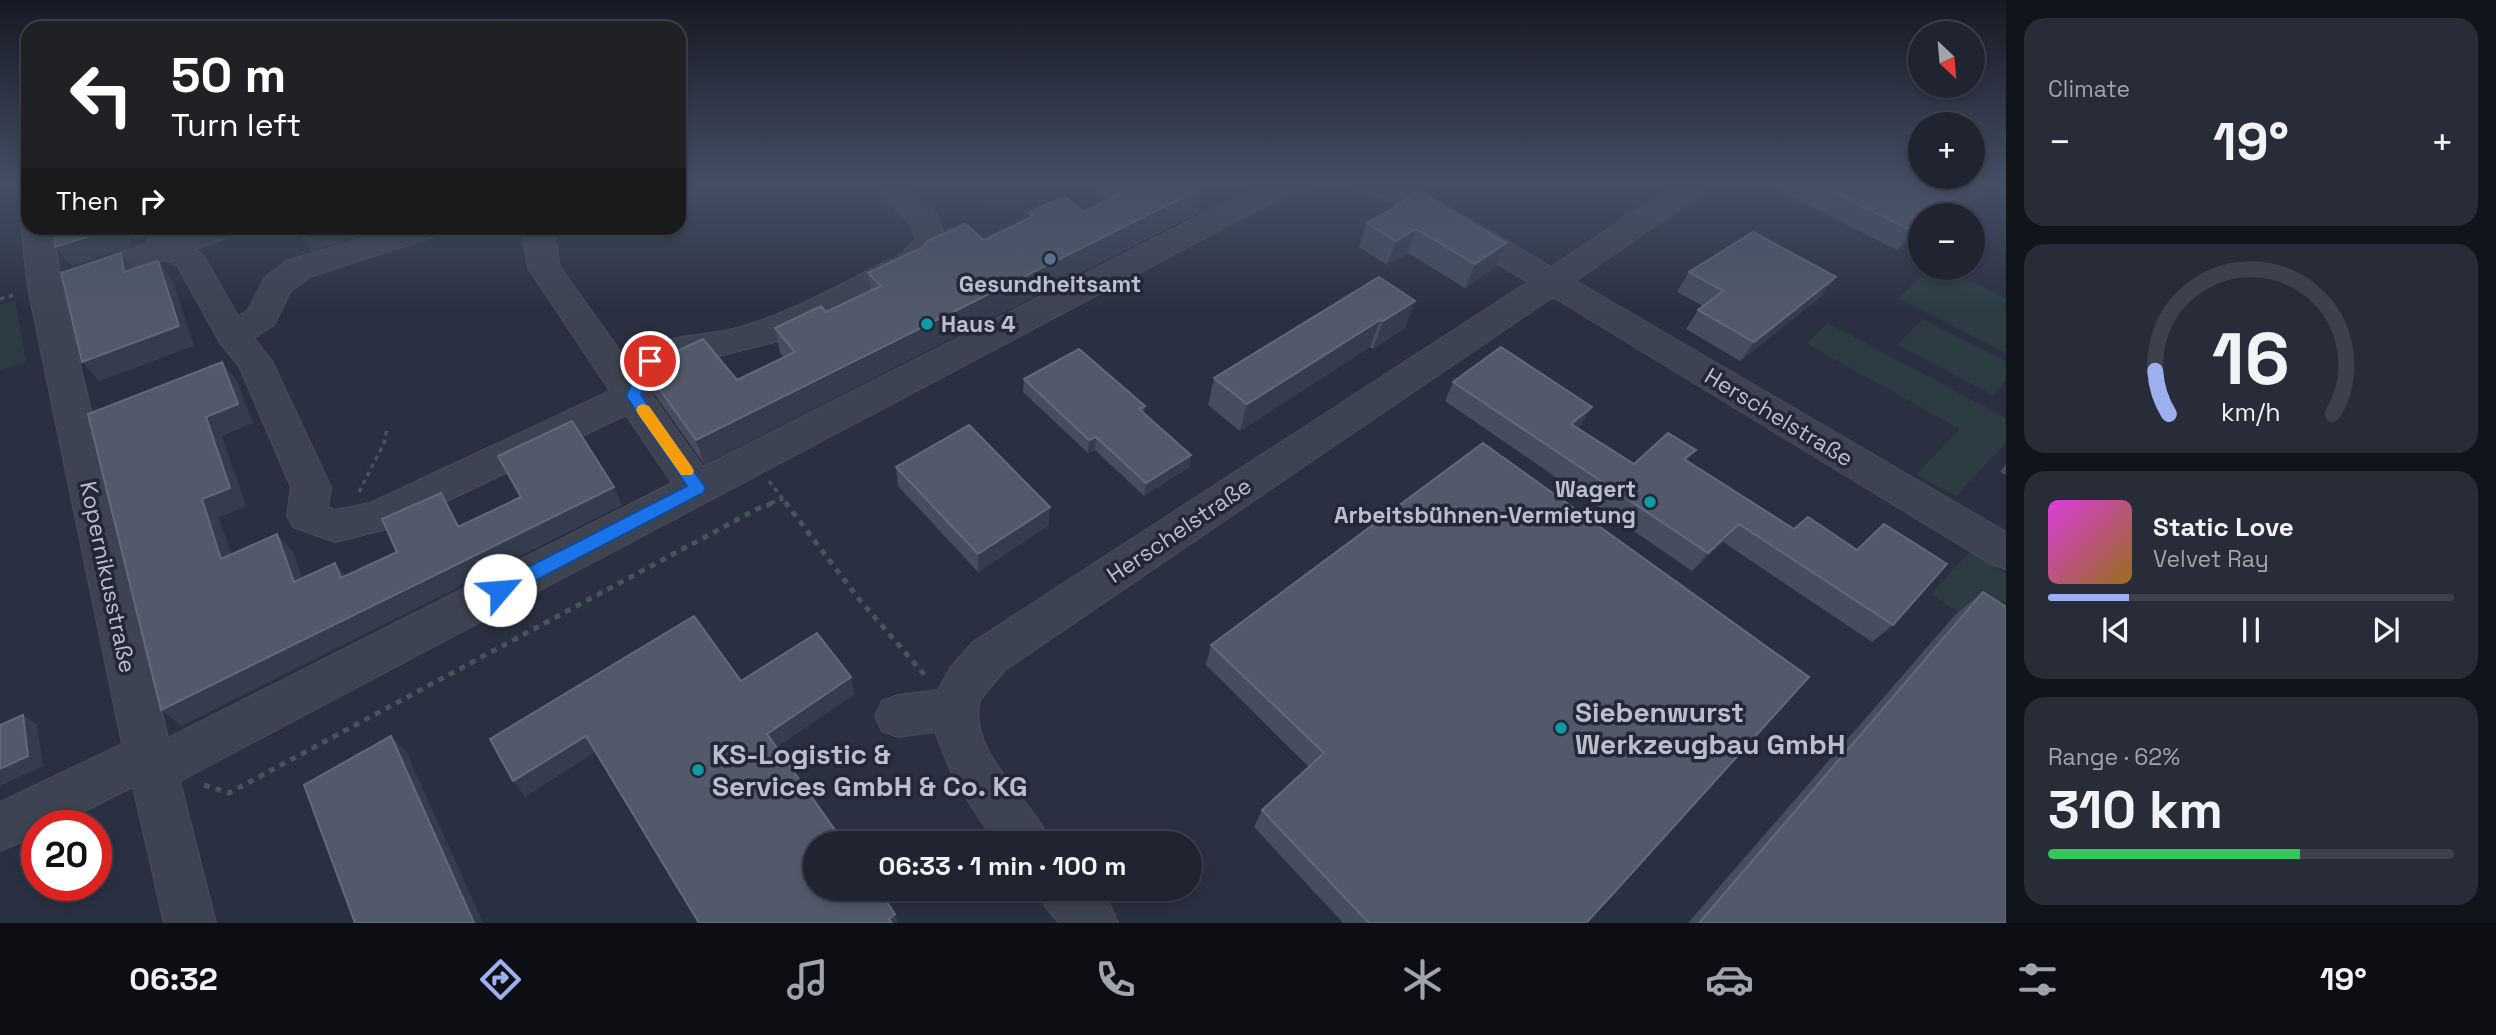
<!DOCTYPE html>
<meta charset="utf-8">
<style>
body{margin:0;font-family:"Space Grotesk",sans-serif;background:#282c39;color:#f1f3f6;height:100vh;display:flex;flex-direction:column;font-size:26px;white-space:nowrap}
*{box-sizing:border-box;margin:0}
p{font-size:23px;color:#a2a4ab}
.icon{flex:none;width:38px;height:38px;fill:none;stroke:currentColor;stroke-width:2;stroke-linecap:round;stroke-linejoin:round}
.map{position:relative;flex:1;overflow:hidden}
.details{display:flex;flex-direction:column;gap:18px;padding:18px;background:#12141b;width:490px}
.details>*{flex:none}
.top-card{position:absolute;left:21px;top:21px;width:665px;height:214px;border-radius:21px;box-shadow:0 4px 10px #0003,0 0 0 2px #3d414d;background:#202124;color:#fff;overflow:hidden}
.needle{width:46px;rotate:154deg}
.tools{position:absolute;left:1908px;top:21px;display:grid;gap:14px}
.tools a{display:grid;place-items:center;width:77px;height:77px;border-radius:50%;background:#202431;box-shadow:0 4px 10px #0003,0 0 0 2px #3d414d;font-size:35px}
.speed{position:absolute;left:21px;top:810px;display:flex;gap:14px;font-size:35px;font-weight:700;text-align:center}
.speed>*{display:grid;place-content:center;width:91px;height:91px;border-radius:50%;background:#202431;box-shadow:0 4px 10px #0003,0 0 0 2px #3d414d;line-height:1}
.speed .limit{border:10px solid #d22;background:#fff;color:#111}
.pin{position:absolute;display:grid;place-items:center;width:60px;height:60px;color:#fff;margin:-30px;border:4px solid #fff;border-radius:50%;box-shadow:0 2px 7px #0007}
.me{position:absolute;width:77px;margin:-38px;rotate:63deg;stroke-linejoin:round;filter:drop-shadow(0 0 5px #0008)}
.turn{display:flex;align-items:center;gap:24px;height:147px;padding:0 35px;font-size:32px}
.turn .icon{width:91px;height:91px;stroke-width:2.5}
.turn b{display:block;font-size:49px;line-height:60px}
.then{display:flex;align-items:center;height:66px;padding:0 35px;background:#0003;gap:14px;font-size:26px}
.big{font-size:52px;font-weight:600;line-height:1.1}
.details .card{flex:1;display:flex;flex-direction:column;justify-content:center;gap:10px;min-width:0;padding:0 24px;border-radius:21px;background:#282c39}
.details .dial{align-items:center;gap:0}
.dial svg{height:182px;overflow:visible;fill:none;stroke:#3d414d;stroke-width:7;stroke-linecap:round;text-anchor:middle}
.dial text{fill:#f1f3f6;stroke:none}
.song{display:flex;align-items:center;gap:21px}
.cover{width:84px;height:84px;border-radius:10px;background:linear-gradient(135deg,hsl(300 70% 55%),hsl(40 70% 35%))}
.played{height:7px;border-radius:4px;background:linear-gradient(90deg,#9cb0ef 20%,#3d414d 20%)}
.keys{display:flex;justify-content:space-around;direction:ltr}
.heat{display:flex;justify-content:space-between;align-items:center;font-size:38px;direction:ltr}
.charge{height:10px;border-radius:5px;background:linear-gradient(90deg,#34c759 62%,#3d414d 0)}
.trip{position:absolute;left:803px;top:831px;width:399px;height:70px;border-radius:35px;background:#202431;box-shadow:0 4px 10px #0003,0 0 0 2px #3d414d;font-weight:600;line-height:70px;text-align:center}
.tabs{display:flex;height:112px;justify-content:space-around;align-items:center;background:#0d0e14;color:#a2a4ab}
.tabs .icon{width:49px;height:49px}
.tabs .on{color:#9cb0ef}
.tabs b{font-size:32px;color:#f1f3f6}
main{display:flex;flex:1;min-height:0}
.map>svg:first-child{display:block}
</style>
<main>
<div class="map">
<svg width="2006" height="923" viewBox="0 0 2006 923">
<rect width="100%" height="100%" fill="#2a3041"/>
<path fill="#393543" d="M 962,183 L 1060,183 L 998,211 Z"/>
<path fill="#2c3c42" d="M 1932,268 L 1944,268 L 2006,298 L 2006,353 L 1898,298 Z
M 15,300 L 26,362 L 0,370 L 0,305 Z
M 1922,319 L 2006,361 L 2006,379 L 1993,395 L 1897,345 Z
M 1828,323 L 2006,418 L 2006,442 L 1956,496 L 1916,475 L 1960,429 L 1807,344 Z
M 1970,551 L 2006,573 L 2006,643 L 1931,594 Z"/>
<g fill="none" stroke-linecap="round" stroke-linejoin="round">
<defs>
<path id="minor" d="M 871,183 L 903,183 L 937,215 L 947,242 L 924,269 L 775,342 L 699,361 L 678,363 L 664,369 L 652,395 L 703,467 L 1264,183 L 1317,183 L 1313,189 L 1286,195 L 180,781 L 216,923 L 164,923 L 133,787 L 54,826 L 37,826 L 37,835 L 0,851 L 0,802 L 122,744 L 28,288 L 21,228 L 26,221 L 28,220 L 28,228 L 53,228 L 62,288 L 168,738 L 672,483 L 626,415 L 391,528 L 335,542 L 293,527 L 287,516 L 291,487 L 239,366 L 220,343 L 177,265 L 166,260 L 81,290 L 69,287 L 64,279 L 69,271 L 148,243 L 147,228 L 177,228 L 179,233 L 193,228 L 238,228 L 234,235 L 196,249 L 205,258 L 238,316 L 248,310 L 265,277 L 286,261 L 396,228 L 443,228 L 439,235 L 310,277 L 291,291 L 274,325 L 254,338 L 272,361 L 331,487 L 328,507 L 335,510 L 370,503 L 610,391 L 528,268 L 523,239 L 531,228 L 562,228 L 555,239 L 560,267 L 630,365 C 646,334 697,337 728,330 C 786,317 846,280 900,255 L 915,240 L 911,225 Z
M 1346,183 L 1397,183 L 1412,186 L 1551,267 L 1677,183 L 1712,183 L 1708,189 L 1576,281 L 2006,532 L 2006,569 L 1991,564 L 1553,297 L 1005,670 L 980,700 C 967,754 1033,799 1052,844 L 996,844 L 954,779 L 935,732 L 898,737 L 882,731 L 875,716 L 882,701 L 898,695 L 938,690 L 951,667 L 973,642 L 1528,282 L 1390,200 L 1350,189 Z
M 1038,889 L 1097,889 L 1110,905 L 1118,923 L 1059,923 L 1046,907 Z"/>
</defs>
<use href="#minor" stroke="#484c5a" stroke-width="2"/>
<path stroke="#45555a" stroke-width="3.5" stroke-dasharray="4.5 4.5" stroke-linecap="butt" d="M 0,299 L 17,294
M 769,481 L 786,503
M 359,492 L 384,443 L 387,429
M 771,503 L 783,499"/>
<path stroke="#45555a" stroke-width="5" stroke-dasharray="6 6" stroke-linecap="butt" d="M 785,502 L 859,599 L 928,679
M 204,785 L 229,793 L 757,509 L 776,502"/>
<use href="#minor" fill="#3e4351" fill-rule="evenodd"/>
</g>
<path fill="#454d5f" d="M 1089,183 L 1194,183 L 1202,188 L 1198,213 L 704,464 L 655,395 L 646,370 L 737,380 L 784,357 L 780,353 L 775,328 L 826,312 L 871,291 L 868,273 L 984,240 L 1029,218 L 1029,213 L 1084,212 L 1107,200 L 1088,186 Z
M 1764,183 L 2006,183 L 2006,185 L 1951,212 L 1946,211 L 1920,215 L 1920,232 L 1897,250 Z
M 1420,192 L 1506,243 L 1495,267 L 1465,288 L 1408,253 L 1387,265 L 1359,247 L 1367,223 Z
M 1689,272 L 1822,296 L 1740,361 L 1686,329 L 1698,310 L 1703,306 L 1677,292 Z
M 1415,301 L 1405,328 L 1373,349 L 1370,347 L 1240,431 L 1208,405 L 1214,378 Z
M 1024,379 L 1145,406 L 1144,413 L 1191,455 L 1189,467 L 1144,496 L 1095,450 L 1088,453 L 1023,392 Z
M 1453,382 L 1592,407 L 1580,426 L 1578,428 L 1634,464 L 1687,461 L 1893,625 L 1872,642 L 1723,542 L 1692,571 L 1445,401 Z
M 2006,464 L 2006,475 L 2000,472 Z
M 896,467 L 1049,525 L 978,572 L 898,486 Z
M 1983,592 L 2006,923 L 1688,923 L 1955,615 Z
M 1211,645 L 1586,923 L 1343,923 L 1254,827 L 1262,810 L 1309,767 L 1206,665 Z"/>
<path fill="#353c4e" d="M 1988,183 L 2006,183 L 2006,185 L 1951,212 L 1966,193 Z
M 1202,188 L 1198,213 L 704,464 L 696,440 Z
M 1962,192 L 1946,211 L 1940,215 L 1932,215 Z
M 1920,225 L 1920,232 L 1897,250 L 1912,231 Z
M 116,228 L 128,228 L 132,247 L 72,266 L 55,247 Z
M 337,228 L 389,228 L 312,251 L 304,237 Z
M 1416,229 L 1408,253 L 1387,265 L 1396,241 Z
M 1506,243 L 1495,267 L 1465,288 L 1475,264 Z
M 121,253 L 136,273 L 124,272 Z
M 158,261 L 172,280 L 194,346 L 99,381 L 82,362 Z
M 1836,277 L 1822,296 L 1740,361 L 1754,342 Z
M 1415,301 L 1405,328 L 1373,349 L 1383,321 Z
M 1380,320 L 1370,347 L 1240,431 L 1247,404 Z
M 222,362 L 237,381 L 253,423 L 222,436 L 246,506 L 219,518 L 239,577 L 221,559 L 202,499 L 206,417 Z
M 1592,407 L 1580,426 L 1560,442 L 1571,424 Z
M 1096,437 L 1095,450 L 1088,453 L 1089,440 Z
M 1696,450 L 1682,468 L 1684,459 Z
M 1191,455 L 1189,467 L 1144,496 L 1146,483 Z
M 614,487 L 622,505 L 182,726 L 161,710 Z
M 441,493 L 452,511 L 469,545 L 458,527 Z
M 1050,507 L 1049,525 L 978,572 L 978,554 Z
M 1739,524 L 1723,542 L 1692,571 L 1708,553 Z
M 277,534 L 293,552 L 310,599 L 294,582 Z
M 335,563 L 350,581 L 341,578 Z
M 851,677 L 855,694 L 773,750 L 767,734 Z
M 23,715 L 37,725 L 43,766 L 0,786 L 0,769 Z
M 391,736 L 406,751 L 483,923 L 474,923 Z
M 586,736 L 597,751 L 525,797 L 513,781 Z
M 895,914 L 898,923 L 890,923 L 889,919 Z"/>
<path fill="#52596b" stroke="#62697a" stroke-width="2" d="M 1119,183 L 1194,183 L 1202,188 L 696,440 L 646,370 L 649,364 L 703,339 L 737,380 L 795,352 L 775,328 L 821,306 L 826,312 L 881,286 L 868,273 L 923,247 L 929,240 L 965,224 L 984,240 L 1033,216 L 1029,213 L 1064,196 L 1084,212 L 1129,190 Z
M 1815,183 L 1988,183 L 1966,193 L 1962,192 L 1932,215 L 1920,215 L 1920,225 L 1912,231 Z
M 1420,192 L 1506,243 L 1475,264 L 1416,229 L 1396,241 L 1367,223 Z
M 53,228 L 116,228 L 55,247 Z
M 299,228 L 337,228 L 304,237 Z
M 1753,232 L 1836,277 L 1754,342 L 1698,310 L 1723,291 L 1689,272 Z
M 121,253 L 124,272 L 158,261 L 179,326 L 82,362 L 61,273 Z
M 1379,277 L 1415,301 L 1383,321 L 1380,320 L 1247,404 L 1214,378 Z
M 1501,347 L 1592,407 L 1571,424 L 1634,464 L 1668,433 L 1696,450 L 1684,459 L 1794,529 L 1808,517 L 1857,550 L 1884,524 L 1947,564 L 1893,625 L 1739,524 L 1708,553 L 1453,382 Z
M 1079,349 L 1145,406 L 1139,409 L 1191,455 L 1146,483 L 1096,437 L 1089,440 L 1024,379 Z
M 222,362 L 238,404 L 206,417 L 230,488 L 202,499 L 221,559 L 277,534 L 294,582 L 335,563 L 341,578 L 397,552 L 382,519 L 441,493 L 458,527 L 521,497 L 498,456 L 572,421 L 614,487 L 161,710 L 88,414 Z
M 969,425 L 1050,507 L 978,554 L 896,467 Z
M 1483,443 L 1809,677 L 1611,896 L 1586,923 L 1369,923 L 1262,810 L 1324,753 L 1211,645 Z
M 1983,592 L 2006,607 L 2006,923 L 1699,923 Z
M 694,616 L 741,681 L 817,633 L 851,677 L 767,734 L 845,844 L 816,844 L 816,889 L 878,889 L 895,914 L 889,919 L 892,923 L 699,923 L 586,736 L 513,781 L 490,739 Z
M 23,715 L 28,756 L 0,769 L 0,725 Z
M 391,736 L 474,923 L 355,923 L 304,785 Z"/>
<linearGradient id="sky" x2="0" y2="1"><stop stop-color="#171a24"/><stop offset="0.59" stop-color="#444e65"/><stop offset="1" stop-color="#444e65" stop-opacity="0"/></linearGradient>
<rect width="2006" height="312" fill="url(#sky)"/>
<path fill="#1a73e8" stroke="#114b97" stroke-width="2" d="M 650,355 L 657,361 L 641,395 L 703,484 L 706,488 L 703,493 L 506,596 L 500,598 L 493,596 L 491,590 L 493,585 L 687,486 L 626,396 L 644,357 Z"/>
<path fill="#f59e0b" d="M 643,404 L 649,406 L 692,467 L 694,471 L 692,475 L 681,475 L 638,414 L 636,410 L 638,406 Z"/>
<circle fill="#5c6f8a" stroke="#232837" stroke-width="2.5" cx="1050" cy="259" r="7"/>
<g fill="#0f9aa8" stroke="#232837" stroke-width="2.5">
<circle cx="927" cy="324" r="7"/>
<circle cx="1650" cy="502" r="7"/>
<circle cx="1561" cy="728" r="7"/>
<circle cx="698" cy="770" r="7"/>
</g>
<g text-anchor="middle" stroke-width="7" stroke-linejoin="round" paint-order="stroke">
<g font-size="23" font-weight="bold" fill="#bbbfcb" stroke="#232837">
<text x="1050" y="292">Gesundheitsamt</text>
<text x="941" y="332" text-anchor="start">Haus 4</text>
<text x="1636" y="497" text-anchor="end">Wagert<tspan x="1636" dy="26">Arbeitsbühnen-Vermietung</tspan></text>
</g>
<g font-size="23" fill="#bbbfcb" stroke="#232837">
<text transform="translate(1779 417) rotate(31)" y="8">Herschelstraße</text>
<text transform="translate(1179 530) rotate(-34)" y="8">Herschelstraße</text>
<text transform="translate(108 577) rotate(78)" y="8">Kopernikusstraße</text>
</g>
<g font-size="28" font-weight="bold" fill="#bbbfcb" stroke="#232837" text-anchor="start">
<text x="1575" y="722">Siebenwurst<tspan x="1575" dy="32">Werkzeugbau GmbH</tspan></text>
<text x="712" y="764">KS-Logistic &amp;<tspan x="712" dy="32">Services GmbH &amp; Co. KG</tspan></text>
</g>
</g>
</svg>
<div class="tools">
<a><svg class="needle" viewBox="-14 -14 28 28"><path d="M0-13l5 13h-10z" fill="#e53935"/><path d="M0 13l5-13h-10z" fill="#a2a4ab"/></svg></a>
<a>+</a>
<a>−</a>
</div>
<div class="speed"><div class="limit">20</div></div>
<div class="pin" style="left:650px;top:361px;background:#d93025"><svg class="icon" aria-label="arrive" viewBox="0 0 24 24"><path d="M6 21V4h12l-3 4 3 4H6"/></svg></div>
<svg class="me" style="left:500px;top:590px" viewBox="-20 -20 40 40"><circle r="19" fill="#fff"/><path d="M0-13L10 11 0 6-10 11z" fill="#1a73e8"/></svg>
<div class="trip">06:33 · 1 min · 100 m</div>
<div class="top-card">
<div class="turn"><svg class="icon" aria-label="left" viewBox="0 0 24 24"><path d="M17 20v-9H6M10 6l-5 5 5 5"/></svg><div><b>50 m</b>Turn left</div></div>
<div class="then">Then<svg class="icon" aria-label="right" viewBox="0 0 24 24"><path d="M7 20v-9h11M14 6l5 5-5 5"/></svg></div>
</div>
</div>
<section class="details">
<div class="card"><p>Climate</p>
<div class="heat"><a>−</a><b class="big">19°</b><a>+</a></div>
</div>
<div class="card dial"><svg viewBox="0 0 100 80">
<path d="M14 69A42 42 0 1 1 86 69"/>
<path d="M14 69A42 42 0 0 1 8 50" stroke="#9cb0ef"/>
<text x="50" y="56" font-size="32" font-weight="700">16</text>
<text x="50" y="72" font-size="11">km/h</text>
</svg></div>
<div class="card">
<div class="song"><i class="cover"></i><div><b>Static Love</b><p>Velvet Ray</p></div></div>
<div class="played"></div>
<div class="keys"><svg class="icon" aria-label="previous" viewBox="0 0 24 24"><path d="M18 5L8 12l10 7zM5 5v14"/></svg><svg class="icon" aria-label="pause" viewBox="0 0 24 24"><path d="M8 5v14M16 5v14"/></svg><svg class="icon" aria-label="next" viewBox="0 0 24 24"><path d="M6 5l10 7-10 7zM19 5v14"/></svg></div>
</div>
<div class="card"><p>Range · 62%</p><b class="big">310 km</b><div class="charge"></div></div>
</section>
</main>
<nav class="tabs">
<b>06:32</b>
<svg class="icon on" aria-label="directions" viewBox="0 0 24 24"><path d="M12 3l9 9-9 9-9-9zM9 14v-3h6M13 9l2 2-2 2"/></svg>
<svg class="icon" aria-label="music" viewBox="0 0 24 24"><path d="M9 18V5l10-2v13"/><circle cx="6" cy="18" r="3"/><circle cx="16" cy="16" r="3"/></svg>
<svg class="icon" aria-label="phone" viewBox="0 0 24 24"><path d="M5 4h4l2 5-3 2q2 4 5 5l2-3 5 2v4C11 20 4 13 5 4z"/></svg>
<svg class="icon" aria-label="climate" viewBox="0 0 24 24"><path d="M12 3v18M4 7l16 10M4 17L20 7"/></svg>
<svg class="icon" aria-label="car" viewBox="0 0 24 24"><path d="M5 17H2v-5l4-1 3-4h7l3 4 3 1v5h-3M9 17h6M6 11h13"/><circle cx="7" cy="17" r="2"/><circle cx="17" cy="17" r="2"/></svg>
<svg class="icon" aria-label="filters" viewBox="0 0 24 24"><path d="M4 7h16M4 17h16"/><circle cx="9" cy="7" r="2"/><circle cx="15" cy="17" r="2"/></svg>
<b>19°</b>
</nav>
